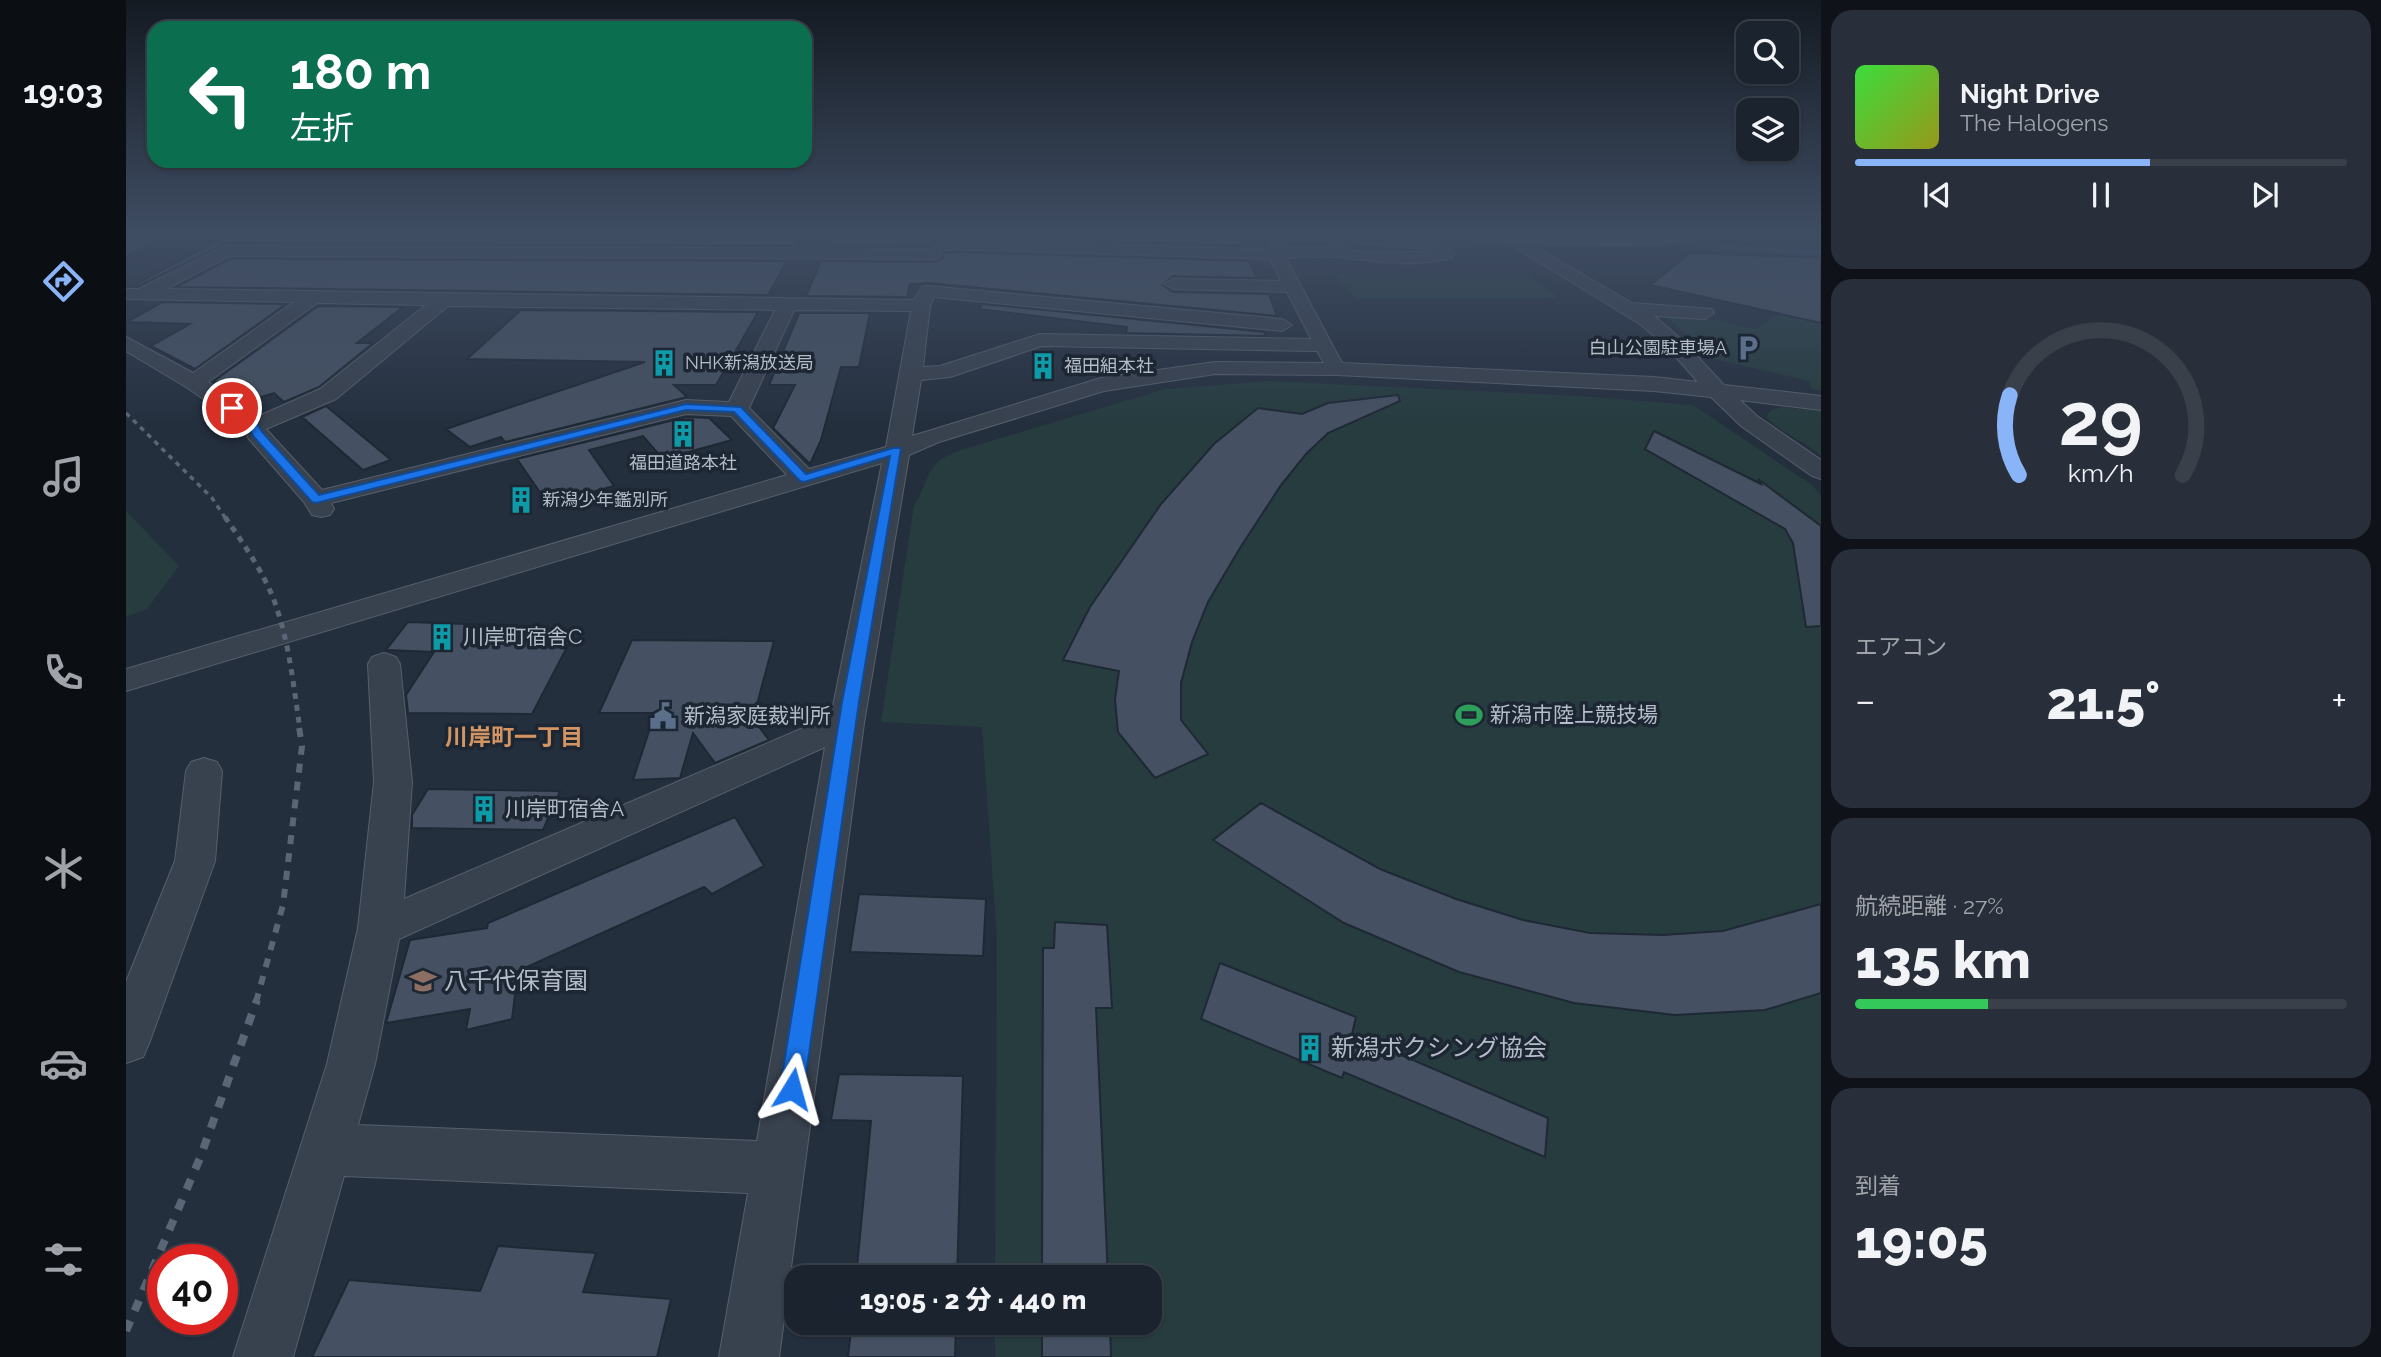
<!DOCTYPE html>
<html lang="ja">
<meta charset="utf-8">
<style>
body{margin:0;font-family:Raleway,"Noto Sans JP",sans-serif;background:#282f3a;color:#f1f3f6;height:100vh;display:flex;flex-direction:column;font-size:26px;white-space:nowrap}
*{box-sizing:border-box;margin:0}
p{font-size:23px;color:#a0a4aa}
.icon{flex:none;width:38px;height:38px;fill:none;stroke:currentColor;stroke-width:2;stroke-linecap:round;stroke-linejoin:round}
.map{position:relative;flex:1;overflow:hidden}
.sheet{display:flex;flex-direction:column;gap:10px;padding:10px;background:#0f1319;width:560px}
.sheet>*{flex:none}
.banner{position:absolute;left:21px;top:21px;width:665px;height:147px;border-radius:21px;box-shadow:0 2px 5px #0004,0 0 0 2px #39404a;background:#0b6e4f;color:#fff;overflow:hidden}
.controls{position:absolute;left:1610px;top:21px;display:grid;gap:14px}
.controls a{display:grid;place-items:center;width:63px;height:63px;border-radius:14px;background:#1b232e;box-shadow:0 2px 5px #0004,0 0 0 2px #39404a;font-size:35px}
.speed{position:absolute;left:21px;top:1244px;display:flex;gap:14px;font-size:35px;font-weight:700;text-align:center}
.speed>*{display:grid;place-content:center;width:91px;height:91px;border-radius:50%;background:#1b232e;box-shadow:0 2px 5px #0004,0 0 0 2px #39404a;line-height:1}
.speed .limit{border:10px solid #d22;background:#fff;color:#111}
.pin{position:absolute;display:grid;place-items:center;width:60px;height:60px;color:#fff;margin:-30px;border:4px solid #fff;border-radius:50%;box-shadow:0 2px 7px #0007}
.me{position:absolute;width:77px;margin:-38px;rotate:8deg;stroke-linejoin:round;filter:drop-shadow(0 0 5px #0008)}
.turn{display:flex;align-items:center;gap:24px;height:147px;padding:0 28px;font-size:32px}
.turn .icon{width:91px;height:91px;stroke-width:2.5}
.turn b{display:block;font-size:49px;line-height:60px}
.big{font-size:52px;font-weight:800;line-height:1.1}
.sheet .tile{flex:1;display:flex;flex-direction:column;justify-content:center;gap:10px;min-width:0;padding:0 24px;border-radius:21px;background:#282f3a}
.sheet .dial{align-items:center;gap:0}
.dial svg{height:182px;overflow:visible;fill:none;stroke:#39404a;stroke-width:7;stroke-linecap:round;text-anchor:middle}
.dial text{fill:#f1f3f6;stroke:none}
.song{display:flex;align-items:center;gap:21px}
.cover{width:84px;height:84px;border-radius:10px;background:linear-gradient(135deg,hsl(120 70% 55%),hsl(60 70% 35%))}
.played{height:7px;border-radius:4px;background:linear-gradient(90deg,#8ab4f8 60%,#39404a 60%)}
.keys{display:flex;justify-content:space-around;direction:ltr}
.heat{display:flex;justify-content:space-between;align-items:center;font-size:38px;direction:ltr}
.charge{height:10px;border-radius:5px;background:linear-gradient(90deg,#34c759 27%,#39404a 0)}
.trip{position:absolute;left:658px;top:1265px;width:378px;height:70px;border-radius:21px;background:#1b232e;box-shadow:0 2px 5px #0004,0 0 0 2px #39404a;font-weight:800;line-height:70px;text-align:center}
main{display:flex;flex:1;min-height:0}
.tabs{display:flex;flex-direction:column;width:126px;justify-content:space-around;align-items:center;background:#0b0e12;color:#a0a4aa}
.tabs .icon{width:49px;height:49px}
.tabs .active{color:#8ab4f8}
.tabs b{font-size:32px;color:#f1f3f6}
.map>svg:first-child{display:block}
</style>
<main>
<nav class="tabs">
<b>19:03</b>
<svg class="icon active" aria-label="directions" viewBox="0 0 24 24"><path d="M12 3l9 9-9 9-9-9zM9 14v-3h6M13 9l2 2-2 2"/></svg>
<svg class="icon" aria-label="music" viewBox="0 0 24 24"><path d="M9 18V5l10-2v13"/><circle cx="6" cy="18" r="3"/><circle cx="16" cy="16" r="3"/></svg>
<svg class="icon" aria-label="phone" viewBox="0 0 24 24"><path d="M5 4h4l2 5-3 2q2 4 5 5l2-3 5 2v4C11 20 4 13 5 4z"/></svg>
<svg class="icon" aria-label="climate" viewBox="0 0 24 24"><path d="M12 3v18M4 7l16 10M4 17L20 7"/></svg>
<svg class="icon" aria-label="car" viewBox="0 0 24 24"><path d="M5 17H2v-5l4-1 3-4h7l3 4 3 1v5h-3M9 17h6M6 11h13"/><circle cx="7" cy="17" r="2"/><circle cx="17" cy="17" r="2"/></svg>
<svg class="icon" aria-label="filters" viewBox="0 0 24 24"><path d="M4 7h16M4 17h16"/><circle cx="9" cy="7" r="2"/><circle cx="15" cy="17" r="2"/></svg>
</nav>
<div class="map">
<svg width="1695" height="1357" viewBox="0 0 1695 1357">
<rect width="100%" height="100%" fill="#242f3e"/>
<path fill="#263c3f" d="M 1402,274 L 1433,298 L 1230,299 L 1209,274 Z
M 1658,311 L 1695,320 L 1695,391 L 1685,389 L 1683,381 L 1585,358 L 1538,314 L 1570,316 L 1629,329 Z
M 1144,381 L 1454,396 L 1567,405 L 1686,485 L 1695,496 L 1695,1357 L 869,1357 L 869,1323 L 1024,1323 L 1024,1278 L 869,1277 L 871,939 L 856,727 L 755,722 L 788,505 C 807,476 797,463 835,450 L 1039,389 Z
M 1656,407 L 1695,411 L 1695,456 C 1678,441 1655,433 1640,417 L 1644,411 Z
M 0,511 L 53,566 L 21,609 L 0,617 Z"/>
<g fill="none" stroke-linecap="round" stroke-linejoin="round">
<path stroke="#394c67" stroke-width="5" d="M 1595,247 L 1695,253"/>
</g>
<path fill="#455162" stroke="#1f2835" stroke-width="2" d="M 391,235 L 675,236 L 670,246 L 100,243 L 12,286 L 6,286 L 101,236 Z
M 706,235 L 766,235 L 766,237 L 822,237 L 808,240 L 805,246 L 701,246 Z
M 892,235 L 1111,235 L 1116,246 L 883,238 L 892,237 Z
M 826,252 L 1123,261 L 1131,278 L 1047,276 L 1036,285 L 1047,292 L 1143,294 L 1151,316 L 802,283 L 784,284 L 781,297 L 680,296 L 695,261 L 808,262 L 816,259 L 818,253 Z
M 1564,253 L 1695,258 L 1695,323 L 1524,285 Z
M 104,259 L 661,261 L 642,295 L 50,287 Z
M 37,302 L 160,304 L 69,369 L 25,346 L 64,324 L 1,322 Z
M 857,304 L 1138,332 L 1140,336 L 1000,333 L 1001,327 L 852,309 Z
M 192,306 L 277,307 L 231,343 L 247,343 L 193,387 L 158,402 L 148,393 L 121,401 L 88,381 Z
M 395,310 L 632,312 L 590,385 L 548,385 L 561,397 L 379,442 L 375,437 L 344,447 L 320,429 L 519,362 L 341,359 Z
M 673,313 L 744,313 L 733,367 L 715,367 L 695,440 L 684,464 L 647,428 L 669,385 L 643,385 Z
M 1272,395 L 1274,401 L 1202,433 L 1180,454 L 1155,485 L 1114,548 L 1082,602 L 1066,642 L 1055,683 L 1055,720 L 1082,754 L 1029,778 L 992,732 L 989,699 L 993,671 L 937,660 L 964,607 L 1035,504 L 1088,444 L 1132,408 L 1176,414 L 1202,403 Z
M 200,406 L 265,460 L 237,470 L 176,417 Z
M 560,417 L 583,418 L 606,440 L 537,459 L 517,436 L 463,450 L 488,486 L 422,504 L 391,459 Z
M 1528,431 L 1635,484 L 1632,479 L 1695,526 L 1695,626 L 1680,627 L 1667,543 L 1659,529 L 1519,449 Z
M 282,622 L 370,625 L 367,629 L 450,630 L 406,714 L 282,713 L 280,695 L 308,652 L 260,650 Z
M 506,640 L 648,641 L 627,719 L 643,740 L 589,763 L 567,733 L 554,778 L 507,780 L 529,713 L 473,713 Z
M 302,789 L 434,791 L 417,830 L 286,828 L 286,815 Z
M 1135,803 L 1254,869 L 1330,899 L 1397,920 L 1464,933 L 1537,935 L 1597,931 L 1695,904 L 1695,993 L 1639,1010 L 1549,1015 L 1448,1003 L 1333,972 L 1218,923 L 1087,840 Z
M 609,817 L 638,866 L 586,894 L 578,887 L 392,971 L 386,1019 L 340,1030 L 344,1009 L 260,1023 L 284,940 L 361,928 L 362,923 Z
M 733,894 L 860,899 L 857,956 L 724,952 Z
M 929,922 L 981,925 L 986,1008 L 970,1008 L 982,1278 L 916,1278 L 917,948 L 928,948 Z
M 1094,963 L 1230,1017 L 1226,1034 L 1422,1118 L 1419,1157 L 1218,1072 L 1216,1078 L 1075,1019 Z
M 713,1074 L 837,1076 L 831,1278 L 730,1278 L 745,1121 L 705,1120 Z
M 372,1246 L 470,1253 L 457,1292 L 545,1299 L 531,1357 L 186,1357 L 223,1280 L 354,1291 Z
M 726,1323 L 830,1323 L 829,1357 L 722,1357 Z
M 916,1323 L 984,1323 L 985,1357 L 916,1357 Z"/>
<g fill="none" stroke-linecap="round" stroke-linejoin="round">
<defs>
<path id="minor" d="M 16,235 L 36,235 L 0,253 L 0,242 Z
M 1149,235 L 1165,236 L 1157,248 L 1203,247 L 1209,237 L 1247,235 L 1310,241 L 1316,243 L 1328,254 L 1326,258 C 1288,268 1248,261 1210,257 C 1194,256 1176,258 1160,258 L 1216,363 L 1528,377 L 1572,382 L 1540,346 L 1514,324 L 1369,235 L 1388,235 L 1506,303 L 1586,309 L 1588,313 L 1579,319 L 1528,316 L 1554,338 L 1598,385 L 1695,396 L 1695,410 L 1614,400 L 1631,416 L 1695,460 L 1695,479 L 1686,476 L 1615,426 L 1585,397 L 1528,391 L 1211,375 L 1089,374 L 978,391 L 813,442 L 783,455 L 738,723 L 653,1357 L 593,1357 L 622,1193 L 218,1176 L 167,1357 L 107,1357 L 201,1064 L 232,928 L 248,782 L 242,664 L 246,657 L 258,653 L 270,657 L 274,664 L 286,782 L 278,899 L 705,716 L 756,463 L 0,691 L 0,669 L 661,475 L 605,416 L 560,414 L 205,503 L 208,509 L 204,515 L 195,517 L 186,515 L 178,502 L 123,439 L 114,424 L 60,387 L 0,351 L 0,337 L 67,373 L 168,302 L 0,299 L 0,289 L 13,289 L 100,246 L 809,249 L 807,246 L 809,243 L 826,239 L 1126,249 L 1140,249 ZM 1228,243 L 1301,249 L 1307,252 L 1237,252 L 1219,249 L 1221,244 ZM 826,249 L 1144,259 L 1155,281 L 1047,279 L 1038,284 L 1047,289 L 1161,292 L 1185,339 L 914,334 L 814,366 L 797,367 L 804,306 L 808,297 L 1156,331 L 1166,325 L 1156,319 L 802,286 L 796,287 L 788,300 L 40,289 L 103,256 L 808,259 L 814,258 L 816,254 L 814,251 ZM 191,303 L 300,305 L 194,389 L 133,416 L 82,382 ZM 322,306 L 649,310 L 603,402 L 560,400 L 196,490 L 140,429 L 210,399 ZM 668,310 L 785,311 L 760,447 L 683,469 L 623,408 ZM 916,346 L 1191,351 L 1198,363 L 1089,362 L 975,378 L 786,436 L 795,380 L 824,377 ZM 699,747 L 631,1141 L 232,1125 L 249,1064 L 273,939 Z
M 78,758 L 91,762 L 96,771 L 89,861 L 24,1041 L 17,1057 L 0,1063 L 0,982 L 49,861 L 60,771 L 65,762 Z"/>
<path id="major" d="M 1342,235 L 1574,235 C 1558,255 1385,242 1351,241 Z"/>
</defs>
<use href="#minor" stroke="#565f6c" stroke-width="2"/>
<use href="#major" stroke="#414a57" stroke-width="2"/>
<use href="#minor" fill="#38414e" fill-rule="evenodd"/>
<use href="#major" fill="#56606e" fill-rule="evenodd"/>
<path stroke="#5a6575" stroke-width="3.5" stroke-dasharray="5 5" stroke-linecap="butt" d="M 0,413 L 86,498 L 100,519"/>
<path stroke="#5a6575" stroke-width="5" stroke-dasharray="6 6" stroke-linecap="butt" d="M 99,517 C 119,546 142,578 152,612 C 164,649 168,690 174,729"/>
<path stroke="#5a6575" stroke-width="6" stroke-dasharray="9 9" stroke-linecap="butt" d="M 130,1002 L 157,905 L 176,746 L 173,727"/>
<path stroke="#5a6575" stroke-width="8" stroke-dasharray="11 11" stroke-linecap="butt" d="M 0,1331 L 74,1158 L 131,1000"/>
</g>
<linearGradient id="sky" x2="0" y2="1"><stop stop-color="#141a22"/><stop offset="0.55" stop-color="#3f4d63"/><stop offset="1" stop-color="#3f4d63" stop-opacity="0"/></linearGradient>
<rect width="1695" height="425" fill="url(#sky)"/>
<path fill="#1a73e8" stroke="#114b97" stroke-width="2" d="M 106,404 L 128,418 L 136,432 L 193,495 L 560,404 L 615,407 L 680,474 L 767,448 L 775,448 L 733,702 L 678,1089 L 674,1097 L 666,1101 L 657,1097 L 654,1089 L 716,702 L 764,456 L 678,482 L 674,481 L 608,412 L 560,410 L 190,503 L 186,502 L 127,436 L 120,422 L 102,410 L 100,408 Z"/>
<defs>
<symbol id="parking-bare" viewBox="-9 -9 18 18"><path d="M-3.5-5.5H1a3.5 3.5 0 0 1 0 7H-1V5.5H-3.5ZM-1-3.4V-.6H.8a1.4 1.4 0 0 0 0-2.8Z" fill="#5c6f8a" stroke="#1d2633" stroke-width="2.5" paint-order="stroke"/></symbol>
<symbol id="building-bare" viewBox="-9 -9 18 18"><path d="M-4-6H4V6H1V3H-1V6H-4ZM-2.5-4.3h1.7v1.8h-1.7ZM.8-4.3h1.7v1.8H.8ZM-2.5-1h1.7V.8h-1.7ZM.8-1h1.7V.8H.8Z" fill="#0f9aa8" stroke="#1d2633" stroke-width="2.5" paint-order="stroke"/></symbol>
<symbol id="stadium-bare" viewBox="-9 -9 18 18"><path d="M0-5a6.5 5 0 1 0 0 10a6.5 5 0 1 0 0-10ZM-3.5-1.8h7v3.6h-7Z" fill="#2e9e5b" stroke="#1d2633" stroke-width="2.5" paint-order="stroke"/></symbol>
<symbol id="civic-bare" viewBox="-9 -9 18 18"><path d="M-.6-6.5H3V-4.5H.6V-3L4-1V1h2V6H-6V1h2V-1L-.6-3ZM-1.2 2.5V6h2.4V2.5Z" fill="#5c6f8a" stroke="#1d2633" stroke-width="2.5" paint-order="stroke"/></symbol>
<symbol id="school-bare" viewBox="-9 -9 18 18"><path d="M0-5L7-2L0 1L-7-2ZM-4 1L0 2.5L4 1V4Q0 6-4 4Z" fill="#8d6e63" stroke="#1d2633" stroke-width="2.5" paint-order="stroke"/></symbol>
</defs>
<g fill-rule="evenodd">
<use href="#parking-bare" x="1603" y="329" width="38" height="38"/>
<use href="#building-bare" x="519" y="344" width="38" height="38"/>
<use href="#building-bare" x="898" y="347" width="38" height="38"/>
<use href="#building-bare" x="538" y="415" width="38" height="38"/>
<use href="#building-bare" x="376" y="481" width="38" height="38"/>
<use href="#building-bare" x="297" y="618" width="38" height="38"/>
<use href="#stadium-bare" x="1324" y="696" width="38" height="38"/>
<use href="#civic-bare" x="518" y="697" width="38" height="38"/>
<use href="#building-bare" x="339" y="790" width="38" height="38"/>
<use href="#school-bare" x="278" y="962" width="38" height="38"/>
<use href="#building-bare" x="1165" y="1029" width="38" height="38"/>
</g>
<g text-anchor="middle" stroke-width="7" stroke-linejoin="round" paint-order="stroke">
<g font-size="18" fill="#b4bcc9" stroke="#1d2633" text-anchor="start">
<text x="1601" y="354" text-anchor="end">白山公園駐車場A</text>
<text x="559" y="369">NHK新潟放送局</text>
<text x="938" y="372">福田組本社</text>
<text x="557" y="469" text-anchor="middle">福田道路本社</text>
<text x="416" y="506">新潟少年鑑別所</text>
</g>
<g font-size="21" fill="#b4bcc9" stroke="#1d2633" text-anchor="start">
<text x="337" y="644">川岸町宿舎C</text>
<text x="1364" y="722">新潟市陸上競技場</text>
<text x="558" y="723">新潟家庭裁判所</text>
<text x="379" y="816">川岸町宿舎A</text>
</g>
<g font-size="23" font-weight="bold" fill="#d59563" stroke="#1d2633">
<text x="388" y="745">川岸町一丁目</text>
</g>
<g font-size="24" fill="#b4bcc9" stroke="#1d2633" text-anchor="start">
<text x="318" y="989">八千代保育園</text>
<text x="1205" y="1056">新潟ボクシング協会</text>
</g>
</g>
</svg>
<div class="controls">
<a><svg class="icon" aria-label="search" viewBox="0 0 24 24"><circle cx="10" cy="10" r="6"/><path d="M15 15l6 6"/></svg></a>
<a><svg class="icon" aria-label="layers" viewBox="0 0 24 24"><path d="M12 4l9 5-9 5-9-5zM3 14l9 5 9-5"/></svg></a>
</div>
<div class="speed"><div class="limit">40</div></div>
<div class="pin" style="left:106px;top:408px;background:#d93025"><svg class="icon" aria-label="arrive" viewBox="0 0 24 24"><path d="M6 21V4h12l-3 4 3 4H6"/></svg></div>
<svg class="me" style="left:666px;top:1089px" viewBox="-20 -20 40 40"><path d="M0-17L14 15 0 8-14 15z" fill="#1a73e8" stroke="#fff" stroke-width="4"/></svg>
<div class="trip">19:05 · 2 分 · 440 m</div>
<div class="banner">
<div class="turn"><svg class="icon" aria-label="left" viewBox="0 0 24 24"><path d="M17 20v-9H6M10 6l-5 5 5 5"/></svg><div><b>180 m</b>左折</div></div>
</div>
</div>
<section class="sheet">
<div class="tile">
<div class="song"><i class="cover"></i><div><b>Night Drive</b><p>The Halogens</p></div></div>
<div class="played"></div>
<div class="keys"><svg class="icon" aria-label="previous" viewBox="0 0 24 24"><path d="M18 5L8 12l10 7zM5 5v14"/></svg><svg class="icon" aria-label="pause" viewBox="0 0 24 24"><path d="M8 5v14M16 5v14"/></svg><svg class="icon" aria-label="next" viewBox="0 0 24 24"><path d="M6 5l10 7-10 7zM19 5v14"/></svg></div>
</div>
<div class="tile dial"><svg viewBox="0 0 100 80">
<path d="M14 69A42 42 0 1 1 86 69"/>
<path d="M14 69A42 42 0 0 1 10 34" stroke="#8ab4f8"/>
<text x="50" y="56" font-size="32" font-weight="700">29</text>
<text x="50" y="72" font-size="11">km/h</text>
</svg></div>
<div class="tile"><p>エアコン</p>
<div class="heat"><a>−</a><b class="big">21.5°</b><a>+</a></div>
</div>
<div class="tile"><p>航続距離 · 27%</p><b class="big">135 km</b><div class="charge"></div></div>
<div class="tile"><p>到着</p><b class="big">19:05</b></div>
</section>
</main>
